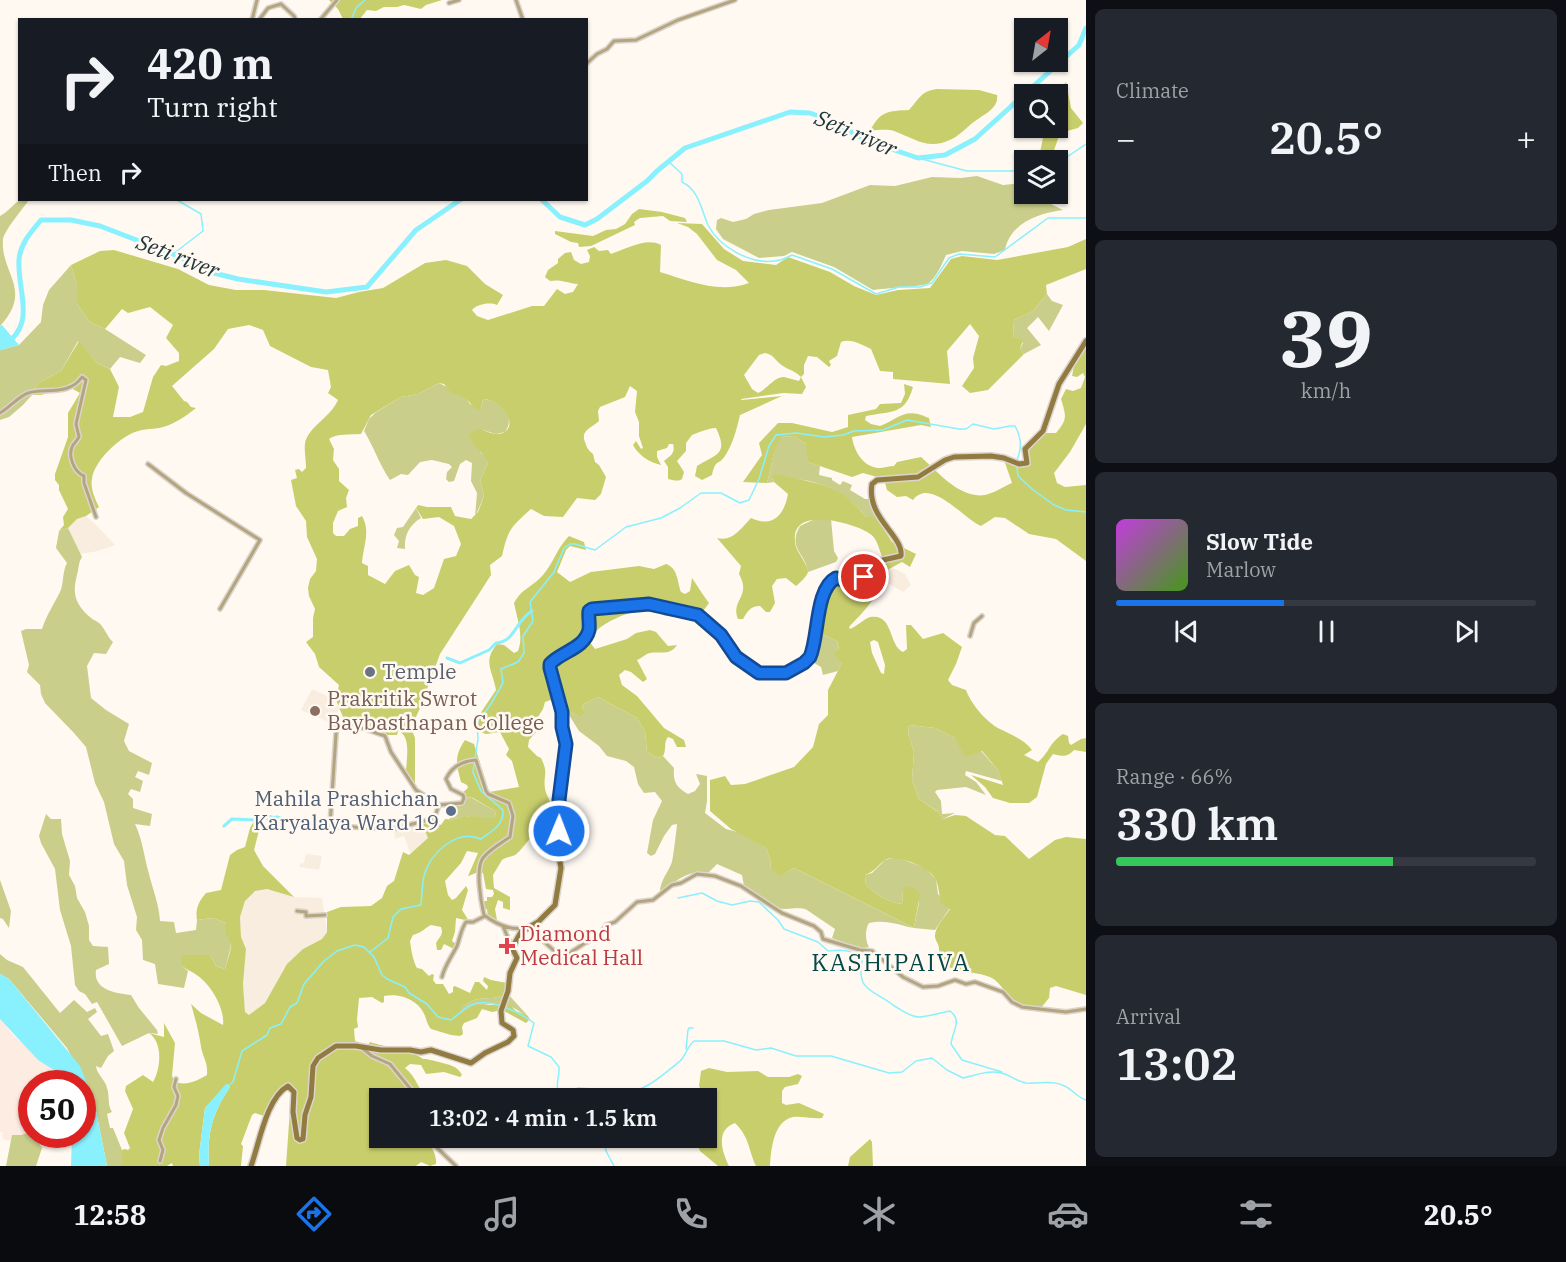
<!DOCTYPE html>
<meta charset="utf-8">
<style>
body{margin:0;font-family:"IBM Plex Serif",serif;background:#242831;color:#f1f3f6;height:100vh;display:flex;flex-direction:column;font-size:22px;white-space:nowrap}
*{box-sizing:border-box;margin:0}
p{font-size:20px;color:#9ea1a6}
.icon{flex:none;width:33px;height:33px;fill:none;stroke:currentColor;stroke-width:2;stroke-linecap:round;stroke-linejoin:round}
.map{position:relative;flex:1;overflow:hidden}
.side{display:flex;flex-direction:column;gap:9px;padding:9px;background:#0d0f14;width:480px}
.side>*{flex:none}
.banner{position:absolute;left:18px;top:18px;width:570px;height:183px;border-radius:0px;box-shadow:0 2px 4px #0004;background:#171b24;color:#f1f3f6;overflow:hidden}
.needle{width:39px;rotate:31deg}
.tools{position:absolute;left:1014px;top:18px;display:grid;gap:12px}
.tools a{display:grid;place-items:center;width:54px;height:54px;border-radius:0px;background:#171b24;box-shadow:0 2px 4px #0004;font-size:30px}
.speed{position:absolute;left:18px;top:1070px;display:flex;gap:12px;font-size:30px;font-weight:700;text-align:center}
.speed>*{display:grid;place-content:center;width:78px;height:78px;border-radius:50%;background:#171b24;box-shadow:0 2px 4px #0004;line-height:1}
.speed .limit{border:9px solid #d22;background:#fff;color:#111}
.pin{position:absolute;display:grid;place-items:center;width:51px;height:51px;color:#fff;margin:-26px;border:3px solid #fff;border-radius:50%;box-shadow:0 2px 6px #0007}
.me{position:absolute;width:66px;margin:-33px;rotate:1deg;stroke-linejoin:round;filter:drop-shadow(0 0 4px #0008)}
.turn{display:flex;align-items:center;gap:21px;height:126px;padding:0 30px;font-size:27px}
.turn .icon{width:78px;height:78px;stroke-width:2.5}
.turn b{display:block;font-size:42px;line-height:51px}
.then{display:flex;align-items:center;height:57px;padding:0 30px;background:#0003;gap:12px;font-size:22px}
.big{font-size:45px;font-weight:600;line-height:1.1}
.side .tile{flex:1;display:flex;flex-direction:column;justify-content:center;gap:9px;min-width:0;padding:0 21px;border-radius:9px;background:#242831}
.side .dial{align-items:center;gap:0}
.dial b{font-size:78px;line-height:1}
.song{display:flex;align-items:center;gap:18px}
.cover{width:72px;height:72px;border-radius:9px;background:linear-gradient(135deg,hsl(290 70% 55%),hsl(100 70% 35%))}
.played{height:6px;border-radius:3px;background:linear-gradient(90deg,#1a73e8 40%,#363941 40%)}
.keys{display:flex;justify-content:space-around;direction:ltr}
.heat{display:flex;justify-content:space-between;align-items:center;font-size:33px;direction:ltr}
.charge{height:9px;border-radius:4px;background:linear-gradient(90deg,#34c759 66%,#363941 0)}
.trip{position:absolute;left:369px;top:1088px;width:348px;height:60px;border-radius:0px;background:#171b24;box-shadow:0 2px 4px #0004;font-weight:600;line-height:60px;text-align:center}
.menu{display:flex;height:96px;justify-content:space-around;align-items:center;background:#090b0e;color:#9ea1a6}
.menu .icon{width:42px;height:42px}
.menu .current{color:#1a73e8}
.menu b{font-size:27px;color:#f1f3f6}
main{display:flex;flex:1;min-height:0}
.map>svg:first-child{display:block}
</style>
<main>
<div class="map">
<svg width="1086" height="1166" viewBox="0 0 1086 1166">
<rect width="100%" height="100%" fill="#fff9f2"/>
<path fill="#fdece1" d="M 0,1019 L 14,1036 L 54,1070 L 61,1083 L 32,1083 L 31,1132 L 21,1135 L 13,1135 L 11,1141 L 2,1139 L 3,1133 L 0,1132 Z
M 41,1134 L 67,1134 L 65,1143 L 55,1149 L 42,1148 L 39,1143 Z"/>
<path fill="#f8eddf" d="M 86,516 L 97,526 L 115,545 L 98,551 L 80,554 L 68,528 L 77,519 Z
M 891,569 L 895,569 L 905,574 L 911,585 L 903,592 L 883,580 L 882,573 Z
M 312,689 L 329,697 L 339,708 L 333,724 L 301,710 Z
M 422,823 L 429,838 L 410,853 L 404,836 L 395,839 L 394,831 Z
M 306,854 L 322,856 L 319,870 L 299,867 L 300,864 L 304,863 Z
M 267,889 L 294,897 L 322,898 L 327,931 L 322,939 L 303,949 L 265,1003 L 249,1015 L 245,1012 L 243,984 L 246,949 L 241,937 L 240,917 L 245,901 L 255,890 Z"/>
<path fill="#c9ce8a" d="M 977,176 L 1003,185 L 1024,183 L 1024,194 L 1036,194 L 1037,197 L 1063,210 C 1039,213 1010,223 1005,250 L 994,254 L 962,251 L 946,255 C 942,264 937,276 929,283 C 923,287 884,288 873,290 L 834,267 L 792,252 L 784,256 L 759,258 L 723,239 L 716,229 L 717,220 L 721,218 L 733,222 L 746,219 L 754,214 L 769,210 L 822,203 L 870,185 L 895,186 L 932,177 L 961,178 Z
M 20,200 L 29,200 C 22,210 6,228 3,239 C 0,273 34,290 0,326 L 0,216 C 8,212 12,205 20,200 Z
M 71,265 L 77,285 L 77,304 L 90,322 L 105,329 L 146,355 L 140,363 L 120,357 L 110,369 L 97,363 L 78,341 L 61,371 L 38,383 L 32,395 L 23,405 L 9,417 L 0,420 L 0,350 L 19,345 L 41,322 L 43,305 L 49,290 Z
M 1047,294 L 1052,301 L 1063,305 L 1049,331 L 1038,317 L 1027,328 L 1041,345 L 1024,354 L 1020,349 L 1023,343 L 1013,337 L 1014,320 L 1033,311 Z
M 439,383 L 465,396 L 470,404 L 481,408 L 483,399 C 499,400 517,416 505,432 L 496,434 L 483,430 L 480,452 L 487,458 L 488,463 L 480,480 L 484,496 L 475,517 L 477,493 L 471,481 L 472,463 L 466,460 L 460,464 L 454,481 L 449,482 L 446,479 L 447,472 L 452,467 L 449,464 L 432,460 L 420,462 L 408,475 L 401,474 L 390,480 C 379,464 374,447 364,431 L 369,419 L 375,413 L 401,397 L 418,394 Z
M 794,436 L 806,444 L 815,444 L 808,462 L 820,466 L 819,475 L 832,478 L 832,480 L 840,485 L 843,481 L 852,485 L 850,490 L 865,499 L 869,499 L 876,517 L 866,517 C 842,486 810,477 772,478 L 774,482 L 767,483 C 772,467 772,451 780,437 Z
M 416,508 L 421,518 C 409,525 404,536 405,549 L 397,548 L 399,541 L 394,535 L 397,528 L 403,527 Z
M 817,518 L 831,519 L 834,551 L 838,558 L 836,562 L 808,572 C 806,553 787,549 800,526 Z
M 68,528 L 82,557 C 78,563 79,568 77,575 C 72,594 75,604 91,618 C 93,620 97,621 99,623 C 105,628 107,637 113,642 L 106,654 L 94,653 L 87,666 L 91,698 L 106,710 L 129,724 L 124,741 L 129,751 L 152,763 L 149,775 L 138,771 L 135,777 L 143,781 L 140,792 L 131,789 L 128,794 L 133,799 L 133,808 L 152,814 L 150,826 L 135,824 C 143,841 144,857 149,874 C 153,890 159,904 160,921 L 174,922 L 176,933 L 196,930 L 197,920 L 213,918 L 226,923 C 233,947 231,946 225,969 L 216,966 L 210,955 L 182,966 L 188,971 L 184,988 L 158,984 L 155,964 L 143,960 L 142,940 L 136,930 L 137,917 L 127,885 L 124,861 L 114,844 L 104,802 L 95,783 L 86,747 L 74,733 L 45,703 L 41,694 L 40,685 L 27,672 L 29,665 L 21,631 L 26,629 L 42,629 C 46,616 54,604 60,592 C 64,584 62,572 67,563 L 56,548 L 59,531 Z
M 817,632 L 837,641 L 842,663 L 838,671 L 823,675 L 821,667 L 811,661 L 815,650 Z
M 598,697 L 637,718 L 645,732 L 647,752 L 657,758 L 663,756 L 674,768 C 673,782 676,787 688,794 L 695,791 L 700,784 L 696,774 L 707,776 L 707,801 L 705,813 L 726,829 L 741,833 L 766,848 L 770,858 L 771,870 L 787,872 L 794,868 L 914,928 L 919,902 L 903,891 L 902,904 C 887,902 876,894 866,885 L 865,875 L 872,873 L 885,860 L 896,857 L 925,868 L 936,879 L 938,894 L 950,908 L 935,930 C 928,929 921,929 914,928 C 899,925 886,919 869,923 C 865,929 865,941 869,947 L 861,949 L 832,938 L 835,929 L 807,910 C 798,906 788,911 778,908 C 766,905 754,893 744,886 L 742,875 L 717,864 L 708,873 C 689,869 674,881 660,894 C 659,882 668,873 672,862 C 673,859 677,826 677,824 L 672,825 L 664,836 L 655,854 L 651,856 L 647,853 L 653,820 L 662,801 L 655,792 L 644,793 L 638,784 L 634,767 L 626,761 L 607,756 L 599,746 L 579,731 L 566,710 L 578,715 L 584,710 L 582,708 L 584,704 Z
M 909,725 L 935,728 L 981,751 L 998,770 L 1002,781 L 966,771 L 965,775 L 976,782 L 986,795 L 966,787 L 937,790 L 935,792 L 941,801 L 942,814 L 955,813 L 943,819 L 937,811 L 919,799 L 912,780 L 914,752 L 908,733 Z
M 466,797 L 472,798 L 495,811 L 496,816 L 490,819 L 470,816 L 449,820 L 455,805 L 464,802 Z
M 46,814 L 51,819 L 61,819 L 62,834 L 70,861 L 69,875 L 75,886 L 77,898 L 85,912 L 89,926 L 89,940 L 93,946 L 108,947 L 109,964 L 96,970 C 93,990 116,993 131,995 L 139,1008 L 157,1030 L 158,1034 L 149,1033 L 122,1046 L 97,1002 L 92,1004 L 85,994 L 79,991 L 75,985 L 71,946 L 60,910 L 55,869 L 41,843 L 39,836 Z
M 0,880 L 11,911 L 9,928 L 3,919 L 0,918 Z
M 0,954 L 7,960 L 23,967 L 60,1013 L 74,1000 L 87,1012 L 95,1008 L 97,1012 L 88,1019 L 101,1036 L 108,1034 L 114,1051 L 108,1056 L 101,1068 L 96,1066 C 97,1075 105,1079 107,1088 C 110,1097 107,1104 112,1112 L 107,1114 L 110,1128 L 113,1128 L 122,1150 L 122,1166 L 107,1166 L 94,1101 L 67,1048 L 9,979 L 0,974 Z
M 507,993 L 527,1015 C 520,1013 516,1008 509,1006 C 493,1000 476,1007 461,1013 L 460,1007 C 466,1004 472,1000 479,999 C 491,997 495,1000 507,993 Z
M 31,1132 L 32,1134 L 41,1134 L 39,1143 L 42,1148 L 36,1166 L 6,1166 L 12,1135 L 21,1135 Z"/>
<path fill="#c9ce6c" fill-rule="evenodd" d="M 329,0 L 442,0 L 426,5 L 421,9 L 404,5 L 397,7 L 384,7 L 376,11 L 367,10 L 359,20 L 343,19 L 338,9 Z
M 1066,82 L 1071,108 L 1083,123 L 1078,128 L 1060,133 L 1052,156 L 1048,159 L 1039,157 L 1043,138 L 1048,128 L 1058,128 C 1058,112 1055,93 1066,82 Z
M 937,89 L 979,90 L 997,95 C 999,107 987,113 978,119 C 968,125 962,134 952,139 C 928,151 916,139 894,131 C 887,129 877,130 870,131 C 880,111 888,111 909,110 C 919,99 921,91 937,89 Z
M 639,209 L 662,212 L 685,218 L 687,222 L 670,221 L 663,216 L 640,218 L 634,222 L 635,225 L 591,246 L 579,247 L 578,243 L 571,242 L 555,234 L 555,231 L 593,236 L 606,230 L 616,229 L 625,224 L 632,214 Z
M 677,223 L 702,224 L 724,249 L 743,261 L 776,265 L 788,257 L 830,272 L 854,286 L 876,295 L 898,290 L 930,288 L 951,259 L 962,256 L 997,260 L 1068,247 L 1086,239 L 1086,269 L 1046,285 L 1047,294 L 1033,311 L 1014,320 L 1013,337 L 1023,340 L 1020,349 L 1024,354 L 988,390 L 970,393 L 962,386 L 974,368 L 973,358 L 979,336 L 970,324 L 947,351 L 950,384 L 893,379 L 893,372 L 880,371 L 871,349 C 862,345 851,338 841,342 L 837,356 L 829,361 L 831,365 L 829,367 L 817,357 L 808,356 L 804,365 L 804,374 L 801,377 L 806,387 L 802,394 L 783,393 L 741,399 L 742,400 L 782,396 L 740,415 C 737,428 733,444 725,456 C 717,467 716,458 712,475 L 702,480 L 695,476 L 697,466 C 716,454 729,455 716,428 C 713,427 696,433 692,435 L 686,443 L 686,451 L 677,461 L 684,472 L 682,479 C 679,482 672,480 668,479 L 668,467 L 664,461 C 669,456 676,454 673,444 L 669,444 L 667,448 L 657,451 L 657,457 L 661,465 C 649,462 639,456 633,445 L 636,441 L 641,449 L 643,448 L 639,436 L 639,422 L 635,412 L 637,391 L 630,386 L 625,397 L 600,407 L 598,411 L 599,421 C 592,428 580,430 585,442 C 587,448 588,450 593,454 L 595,462 L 599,465 L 606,477 L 601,494 L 595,500 L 577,498 L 563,517 L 544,516 L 531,509 C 511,527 508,529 502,556 L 490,565 L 491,575 L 440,654 L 420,708 L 411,728 L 415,738 L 415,784 L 406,773 C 406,760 412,736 398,731 L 397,735 L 384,735 L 376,729 L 354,724 L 343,717 L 336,700 L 339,685 L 319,667 L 315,654 L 306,642 L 313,637 L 313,618 L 315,609 L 309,596 L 308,588 L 310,579 L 316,571 L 317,559 L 307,537 L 306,521 L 296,506 L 291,480 L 297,478 L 295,470 L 299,469 L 302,472 L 306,468 C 306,459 304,451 305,443 C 309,426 330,418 338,400 L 328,393 L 331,387 L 328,370 L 311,367 L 270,346 L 263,330 L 249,325 L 228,329 L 214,349 L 172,386 L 184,401 L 187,402 L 191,407 L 196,408 C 185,417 173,425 159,428 C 151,429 143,429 135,432 C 119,438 94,461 92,479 C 90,488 95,499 99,507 L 86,516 L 77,519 L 68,528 L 59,531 L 64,525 L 63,517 L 68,509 L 59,490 L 59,485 L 55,480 L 55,474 L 68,437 L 68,413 L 80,393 L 69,387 L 41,395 L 32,395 L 38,383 L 61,371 L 79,341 L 97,363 L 110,369 L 119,387 L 113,417 L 130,417 L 143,412 L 153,377 L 161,365 L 166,366 L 179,361 L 179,353 L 166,338 L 173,325 L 150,307 L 128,313 L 122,309 L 105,329 L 90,322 L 77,304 L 77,285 L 71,265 L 100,251 L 114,250 L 178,269 L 209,285 L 236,290 L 264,290 L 336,298 L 359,292 L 383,288 L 425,263 L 446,260 L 467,266 L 485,284 L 503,295 L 497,305 C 490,302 477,304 472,310 L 477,316 L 488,320 L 532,306 L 544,306 L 557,289 L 565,294 L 573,292 L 578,284 C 567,283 561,279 550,281 L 545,277 L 548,270 L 558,263 L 558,259 L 565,253 L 571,252 L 574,260 L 581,264 L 589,262 L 590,256 L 587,250 L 594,247 L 599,251 L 608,250 L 611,254 C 626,249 647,237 661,245 L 660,272 C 690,281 718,294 749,283 L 736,270 L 717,260 L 697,234 L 688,227 ZM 765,353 C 773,355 773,357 778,362 C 784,369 795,370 801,377 L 799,381 C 794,380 789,378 784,377 C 775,376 766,390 758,393 L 752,389 L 744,375 L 759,355 ZM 439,383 L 444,384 L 452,394 C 465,393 469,403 477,410 L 481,408 L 483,399 C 505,400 522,432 497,434 C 491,434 485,430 479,429 L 469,434 C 472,447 484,452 488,463 L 480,480 L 484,496 L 478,512 L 471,519 L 455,516 L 451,507 L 427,507 L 418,505 L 416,508 L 423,519 L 439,517 L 454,526 L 461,544 L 456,556 L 444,559 L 434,588 L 423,595 L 416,593 L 419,577 L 415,575 L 409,565 L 395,571 L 385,584 L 368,575 L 368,566 L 362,563 C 363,547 371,531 362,516 L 358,518 L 358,526 L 350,529 L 344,536 L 336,536 L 333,533 L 333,523 L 338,511 L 347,507 L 346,498 L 349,490 L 339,481 L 339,469 L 333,460 L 334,449 L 329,439 C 338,433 350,435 361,434 L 371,415 L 401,397 L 418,394 Z
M 1086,343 L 1086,424 L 1070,452 L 1054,473 L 1057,483 L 1065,487 L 1086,485 L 1086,564 L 1086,561 L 1056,539 L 1029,534 L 1005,518 L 995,517 L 981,526 C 965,520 930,476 913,500 L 906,496 L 897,497 L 887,490 L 884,479 L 863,473 L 852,477 L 808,462 L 806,444 L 794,436 L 781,437 C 772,451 772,467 767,483 L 743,482 L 762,455 L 759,443 L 778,423 L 792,423 L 832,432 L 848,427 L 848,415 L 876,409 L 880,404 L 901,403 L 905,394 L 904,384 L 913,387 C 905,415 892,411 866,416 L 865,420 L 871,424 L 880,426 C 902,417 904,407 929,418 L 931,427 L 921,425 L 852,437 C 854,451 863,467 879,468 C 884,468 889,466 894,466 L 897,462 L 921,457 C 938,472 960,499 985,495 C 994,493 1003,487 1012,483 L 1004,460 L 1029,464 L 1027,450 L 1044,433 L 1056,433 C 1068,419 1066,416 1061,399 L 1066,389 L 1073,391 L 1081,388 L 1085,377 L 1083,373 L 1077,377 L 1072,376 L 1075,361 Z
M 775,474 C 815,484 838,481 866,517 L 876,517 L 892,542 L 916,554 L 910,567 L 902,562 L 882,573 C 885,592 861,614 849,627 L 850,629 C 857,626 864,619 870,617 C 894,613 888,645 903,652 L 907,649 L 906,625 L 911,625 L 923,639 L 943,633 L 962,647 L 956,664 L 948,680 L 952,685 L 966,690 C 971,704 987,723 1000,729 C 1010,734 1025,740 1032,750 L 1024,755 L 1038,762 C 1050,752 1048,744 1063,734 L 1068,736 L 1069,743 L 1071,745 L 1081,739 L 1086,738 L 1086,752 L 1074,750 C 1067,758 1062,756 1053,754 L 1046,764 L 1037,797 L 1029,803 L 1010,803 L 993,798 L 985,787 L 971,775 L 1003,785 L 998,770 L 982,751 L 965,757 L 955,738 L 935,728 L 909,725 L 908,733 L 914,752 L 912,780 L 919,799 L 938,812 L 943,819 L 955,815 L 966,816 L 995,835 L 1005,836 L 1029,859 L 1055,840 L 1066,837 L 1086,839 L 1086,995 L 1056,986 L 1050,988 L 1049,998 L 1040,1009 C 1027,1007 1015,1006 1007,994 C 1003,989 1000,984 995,980 C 978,967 940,979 939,949 C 939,944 936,942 935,937 C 934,928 945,917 950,909 L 941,903 C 939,896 939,887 936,880 C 931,868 899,855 887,859 C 879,863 875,872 865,875 L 866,885 C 876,894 887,902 902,904 L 903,891 L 906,886 L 914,888 L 920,894 L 914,928 L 794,868 L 780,876 L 771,870 L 770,858 L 766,848 L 731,829 L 710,811 L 710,780 L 725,776 L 731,785 L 745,784 L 794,767 L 813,747 L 819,724 L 828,715 L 828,690 L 842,663 L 834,654 L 839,649 L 837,641 L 817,632 L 829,587 L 835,581 L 851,584 L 870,575 L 883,559 C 876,541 878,536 859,528 C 840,520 786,507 796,547 C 798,553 809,567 808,572 C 807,576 800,583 796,586 L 786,578 L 777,579 L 772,586 L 775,603 L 770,612 L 766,612 L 760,606 C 750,606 747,612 743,619 L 738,619 C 730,600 752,597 739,574 L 741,566 L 717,538 C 733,542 741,528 751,518 C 772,528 784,516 788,494 L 774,482 L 772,478 ZM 874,640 L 878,642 L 885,665 L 884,674 L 881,673 L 872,653 L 870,642 Z
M 569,536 L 584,542 L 586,550 L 570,546 L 566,550 L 557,572 L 570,582 L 591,572 L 639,566 L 654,569 L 666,564 C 678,568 677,581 681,592 L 685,594 L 690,591 L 692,578 C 698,587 703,595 709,603 L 701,614 L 687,609 L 681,616 C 677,616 672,617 667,616 C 660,615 658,609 650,609 C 632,610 596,623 589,641 L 595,649 L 627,639 L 636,633 L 650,630 L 656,632 L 668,646 L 677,645 C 670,656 661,651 650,653 C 645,654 642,658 637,660 L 647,679 L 643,682 L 631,672 L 625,670 L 619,675 L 622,685 L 637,696 L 664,728 L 684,740 L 686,747 L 677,747 L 673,739 L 668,737 C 663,743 667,750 663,756 L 657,758 L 647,752 L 645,732 L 637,718 L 598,697 L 584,704 L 582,708 L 586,712 L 580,716 L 566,710 L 551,700 L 545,702 L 543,709 L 536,720 L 537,731 L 529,740 L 528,747 L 537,756 L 541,758 C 549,774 543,774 545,789 C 546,794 549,799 551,804 L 547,812 L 543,813 L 544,817 C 542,823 520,853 515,855 C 511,857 506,857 502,860 L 493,875 L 494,888 L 510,897 L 510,910 L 503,908 L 503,902 L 498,900 L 495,909 L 497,920 L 488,917 L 487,909 L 484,909 L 483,901 L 487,901 L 487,897 L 492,897 L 494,894 L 493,890 L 486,889 L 483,873 L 479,872 L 481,868 L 479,865 L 476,873 L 468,876 L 478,853 L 467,851 L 461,863 L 445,881 L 448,895 L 452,900 L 456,898 L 466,886 L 468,890 L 462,910 L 469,921 L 456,918 L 455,932 L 452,941 L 456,944 L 454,949 L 444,944 L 441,950 L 437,950 L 436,943 C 439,937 444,935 441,927 L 431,925 C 424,928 424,932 413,935 L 410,941 C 411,949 413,961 417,968 L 422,969 L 429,976 L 432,974 L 434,975 L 433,980 L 436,984 L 443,984 L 449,994 L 453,992 L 453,987 L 455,986 L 470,993 L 475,982 L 479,982 L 487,990 L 488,986 L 483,981 L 484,977 L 491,980 L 507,983 L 507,993 C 495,1000 491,997 479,999 C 472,1000 466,1004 461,1007 L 461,1013 L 476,1005 L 493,1005 L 497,1003 L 511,1006 L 516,1011 L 527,1015 L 530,1019 L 526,1023 L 502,1010 L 492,1012 L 482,1009 L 477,1018 L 464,1023 L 462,1027 L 463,1034 L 460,1036 L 451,1035 L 431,1029 C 427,1024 427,1021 425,1016 C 419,1000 400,993 384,996 L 384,1002 L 382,1003 L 372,997 L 359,998 L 357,1020 L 358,1027 L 354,1029 L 355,1041 L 368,1045 L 370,1042 C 385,1047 413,1050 423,1059 C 430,1059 433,1061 439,1062 C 449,1065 457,1065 462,1075 L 460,1077 L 444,1072 L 426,1074 L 421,1065 L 410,1064 L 405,1068 C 416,1076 417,1088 427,1097 L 436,1098 L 380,1098 L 380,1137 L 428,1137 C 430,1147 437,1153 436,1164 L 430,1166 L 421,1162 L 416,1166 L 286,1166 L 290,1109 L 294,1102 L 296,1089 L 289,1083 L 278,1092 L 264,1116 L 255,1113 L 252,1115 L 241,1144 L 243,1146 L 241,1166 L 209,1166 C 207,1133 212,1114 230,1087 L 227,1084 L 205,1108 L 199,1155 L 200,1166 L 173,1166 L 172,1163 L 167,1166 L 122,1166 L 122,1150 L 125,1149 L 128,1150 L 130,1148 L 124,1133 L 133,1109 L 125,1091 L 126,1086 L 143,1075 L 153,1082 C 161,1069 163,1042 149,1033 L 164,1037 L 164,1023 L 175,1043 L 172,1076 L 175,1082 C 187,1086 196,1081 207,1075 C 208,1062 203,1058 201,1047 C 199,1032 195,1018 191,1004 L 201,1013 L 223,1025 C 225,1009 211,985 198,976 C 193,972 187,970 182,966 L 181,955 L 210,955 L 216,966 L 225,969 C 228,956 236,945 225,934 L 226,923 L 213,918 L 197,920 C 195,909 199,901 206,893 L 221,890 L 230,855 L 237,850 L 245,847 L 250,828 L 257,816 L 263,814 L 284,818 L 282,824 L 262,819 L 254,850 L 263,866 L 294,897 L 267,889 L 255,891 L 245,901 L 240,917 L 241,937 L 246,949 L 243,984 L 245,1012 L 249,1015 L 265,1003 L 287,964 L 303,949 L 322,939 L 327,932 L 327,912 L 341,907 L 371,906 L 382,898 L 387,886 L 394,881 L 403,852 L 409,855 L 428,838 L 422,823 L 434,820 L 441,825 L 445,819 C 455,821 461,816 471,816 C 480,816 487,820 496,816 L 495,811 L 473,798 L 466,797 L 465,793 L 462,793 L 468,788 L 467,785 L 461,782 C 456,764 454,756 465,740 L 474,744 L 489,792 L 519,787 L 512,761 L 506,755 L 509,749 L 500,732 C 485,733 486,739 474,723 L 496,690 C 493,671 482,662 497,644 L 504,645 L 514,653 L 518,651 C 524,636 517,618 514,603 C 520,591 529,588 538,580 C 553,567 555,550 569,536 Z
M 709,1068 L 727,1072 L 758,1071 L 768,1077 L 789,1077 L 798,1074 L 802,1076 L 798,1084 L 785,1087 L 782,1091 L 782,1103 L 786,1105 L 799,1103 L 824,1114 L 822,1118 C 812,1119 802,1116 793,1117 C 773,1121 771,1151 770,1166 L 756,1166 C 748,1149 750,1138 735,1123 C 715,1130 722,1152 729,1166 L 718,1166 L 700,1151 L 694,1137 L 706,1137 L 707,1104 L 709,1091 L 701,1090 L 699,1086 L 701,1071 Z
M 870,1139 L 872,1142 L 873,1166 L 848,1166 L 850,1157 Z"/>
<path fill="#89f1fd" d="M 2,325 L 19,345 L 0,350 L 0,326 Z
M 0,974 L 9,979 L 80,1066 L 94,1101 L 107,1166 L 71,1166 L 72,1134 L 82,1134 L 82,1083 L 61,1083 L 54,1070 L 38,1060 L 0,1019 Z
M 226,1084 L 230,1087 C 212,1114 207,1133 209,1166 L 200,1166 L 199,1155 L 205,1108 Z"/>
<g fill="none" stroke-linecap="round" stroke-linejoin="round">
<path stroke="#89f1fd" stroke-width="1.5" d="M 351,20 L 356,8 L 365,0
M 918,158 L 967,171 L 1024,171
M 669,162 L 682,174 L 682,182 C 699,190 701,209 708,225 C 719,247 750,264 774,261 C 781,261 786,258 792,255 L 832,269 L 876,294 L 899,287 L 920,287 L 932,283 L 949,258 L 959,254 L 995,257 L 1048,218 L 1086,218
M 1058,163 L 1086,144
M 173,254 L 203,231 L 201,214 L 177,200
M 1017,467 L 1018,476 L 1032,489 L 1054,505 L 1066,510 L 1086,512
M 678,898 L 702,893 L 717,901 L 732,905 L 750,901 L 759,902 L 778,920 L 784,929 L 818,942 L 828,951 C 841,950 853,948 862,961 C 856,991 874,990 893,1005 C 901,1010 908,1016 918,1017 C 928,1017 939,1013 950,1011 C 963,1020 952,1032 951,1044 L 962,1060 L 1002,1072
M 370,952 L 388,938 L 393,917 L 401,909 L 421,905 C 422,895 422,885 424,876 C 430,853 457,828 481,839 C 492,831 504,825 503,810 L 481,791 L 473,772 L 478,739 L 477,722 L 489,707 L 503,683 L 501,669 L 518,662 L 524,653 L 523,636 L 533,621 L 530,602 L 554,572 L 564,548 L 570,544 L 575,544 L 595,550 L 626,527 L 661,518 L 680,508 L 701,493 L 721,493 L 740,503 L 749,500 L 759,479 L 769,446 L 776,435 L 796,433 L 824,437 L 843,435 L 854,431 L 883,430 L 907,420 L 959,429 L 966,429 L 973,424 L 994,429 L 1010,426 L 1015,426 C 1022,439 1022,449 1016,462
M 686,1049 L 688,1030 L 689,1028 L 693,1028
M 227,1087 L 233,1082 L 242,1051 L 267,1035 L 270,1028 L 281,1024 L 290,1007 L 297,1003 L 304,984 L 324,961 L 337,951 L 355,945 L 364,947 L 374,957 L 382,975 L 387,979 L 405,987 L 409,993 L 427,1004 L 438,1017 L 451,1020 C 458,1015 463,1009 471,1005 C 490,997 519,1012 534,1023 L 528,1046 L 551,1057 L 559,1067 C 560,1079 552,1089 564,1097 L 578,1088 L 594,1089 L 609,1098
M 587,1089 L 602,1098
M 614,1098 C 647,1089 655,1082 680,1061 C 686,1055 687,1047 694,1041 L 724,1041 L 756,1050 L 771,1048 L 796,1056 L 831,1056 L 889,1073 L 902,1072 L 916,1061 L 932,1058 L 947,1070 L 963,1078 C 977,1075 990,1069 1005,1074 C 1012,1077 1019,1082 1026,1083 C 1038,1084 1052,1080 1062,1085 C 1072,1088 1076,1097 1086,1100
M 596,1137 L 600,1143 L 605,1144 L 606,1151 L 614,1166"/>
<path stroke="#89f1fd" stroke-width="3" d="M 447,658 L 460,663 L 489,650 L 496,643 C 516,641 515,621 532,611
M 224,826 L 232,819 L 256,820 L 277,817 L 300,825 L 313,824 L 321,826"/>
<path stroke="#89f1fd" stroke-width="5" d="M 542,200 L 560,217 L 585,225 L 597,219 L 647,181 L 657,171 L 685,148 L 790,112 L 810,113 L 829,120 L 868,141 L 918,158 L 945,155 L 975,139 L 1079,45 L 1086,28
M 0,348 C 39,325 17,294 19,260 C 20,244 31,232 41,220 L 71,220 L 100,226 L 173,254 L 214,273 L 238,279 L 326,292 L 367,287 L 416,230 L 460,200"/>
<defs>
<path id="street" d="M 516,0 L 523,20
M 449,3 L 459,0
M 252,20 L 257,0
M 259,20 L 268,8 L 281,4 L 294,16 L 296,20
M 320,20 L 337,0
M 586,64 L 597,54 L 607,49 L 614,41 L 636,40 L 678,20 L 735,0
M 0,413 C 9,408 19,396 28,393 C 46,388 69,396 82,377 L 86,380 L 76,424 L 79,437 C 77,440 75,443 73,445 C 67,455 74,472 84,476 L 84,483 L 96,517
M 148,464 L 186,493 L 260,540 L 220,609
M 970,636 L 974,623 L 982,616
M 439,805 L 416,790 L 391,752 L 385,736 L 337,719 L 330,826 L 393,829 L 432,819 L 435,816 L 439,805 L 462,803 L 464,798 L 463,795 L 451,789 L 446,779 C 452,766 462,761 476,760 L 486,791 L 488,794 L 509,803 L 513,816 L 510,837 C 501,843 489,850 483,858 C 475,869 481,902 484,915 C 496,924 512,932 528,927 L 562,958 L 585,943 L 599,937 L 606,925 L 615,922 L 637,902 L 653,900 L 672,885 L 681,883 L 697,874 L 715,876 L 741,886 L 782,913 L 814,926 L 821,932 L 823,939 L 860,950 L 872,951 L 903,977 L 923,987 L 938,986 L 955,980 L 966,984 L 975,982 L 1003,992 L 1012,1002 L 1022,1007 L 1066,1012 L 1086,1009
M 297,911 L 306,912 L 306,916 L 325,915
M 503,926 L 512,948
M 442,977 C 444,967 452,956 457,946 C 460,938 461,929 466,922 L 473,922 L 485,916
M 362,1048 L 372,1056 L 390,1064 L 418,1098
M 430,1137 L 432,1143 L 456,1166
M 160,1161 L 163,1150 L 159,1140 L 163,1128 L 176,1105 L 178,1096 L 174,1087 L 176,1079"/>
<path id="secondary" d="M 251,1166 C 259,1145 266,1098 288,1086 L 294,1092 L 293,1112 L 297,1138 L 300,1140 L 303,1139 L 305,1115 L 311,1097 L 313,1066 L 318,1058 L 336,1046 L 356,1046 L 381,1050 L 410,1050 L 421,1052 L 431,1050 L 471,1063 L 485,1053 L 508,1042 L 514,1036 L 513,1030 L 502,1023 L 501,1011 L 508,991 L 510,973 L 517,958 L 512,948 L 521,932 L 538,922 L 555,905 L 561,868 L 558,851 L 553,838 L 563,826 L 559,800 L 566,744 L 562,727 L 563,712 L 550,668 L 550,664 C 562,651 584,649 589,630 C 590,623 588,617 589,611 L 592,609 L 649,604 L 698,615 L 710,628 L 721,635 L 730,651 L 739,661 L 759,673 L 786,673 L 804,663 L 812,653 C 817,634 817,588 836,578 L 853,581 L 867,574 L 883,560 L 901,556 C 904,536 866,518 872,484 L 877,480 L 918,477 L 945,460 L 954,457 L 991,456 L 1004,458 L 1019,464 L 1027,463 L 1025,449 L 1043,431 L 1059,384 L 1086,341"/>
</defs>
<use href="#street" stroke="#dad4cd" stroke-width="6"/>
<use href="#secondary" stroke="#dad4cd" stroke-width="8"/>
<use href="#street" stroke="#b4a57f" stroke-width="3"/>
<use href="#secondary" stroke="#917b40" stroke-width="5"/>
</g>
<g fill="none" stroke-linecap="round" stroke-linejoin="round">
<defs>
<path id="route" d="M 559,831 L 563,826 L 559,800 L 566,744 L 562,727 L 562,712 L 550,668 L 550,664 C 562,651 584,649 589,630 C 590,623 588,617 589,611 L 592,609 L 649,604 L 698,615 L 721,635 L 736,657 L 759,673 L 786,673 L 804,663 L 810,657 C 819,637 815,589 836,578 L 850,582 L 864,577"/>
</defs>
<use href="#route" stroke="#114b97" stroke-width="15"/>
<use href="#route" stroke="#1a73e8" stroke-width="10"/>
</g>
<circle fill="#6b7280" stroke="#fff9f2" stroke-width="2" cx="370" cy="672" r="6"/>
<circle fill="#8d6e63" stroke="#fff9f2" stroke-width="2" cx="315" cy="711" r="6"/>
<circle fill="#5c6f8a" stroke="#fff9f2" stroke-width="2" cx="451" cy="811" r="6"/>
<path fill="#e0444e" stroke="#fff9f2" stroke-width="2" d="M504 937h6v6h6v6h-6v6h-6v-6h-6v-6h6z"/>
<g text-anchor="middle" stroke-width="5" stroke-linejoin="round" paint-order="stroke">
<g font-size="21" fill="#5b616d" stroke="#fff9f2" text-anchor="start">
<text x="382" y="679">Temple</text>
</g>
<g font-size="21" fill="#785e54" stroke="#fff9f2" text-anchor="start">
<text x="327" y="706">Prakritik Swrot<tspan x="327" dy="24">Baybasthapan College</tspan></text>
</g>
<g font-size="21" fill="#4e5e75" stroke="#fff9f2" text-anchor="end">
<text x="439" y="806">Mahila Prashichan<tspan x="439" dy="24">Karyalaya Ward 19</tspan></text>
</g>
<g font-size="21" fill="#be3a42" stroke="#fff9f2" text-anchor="start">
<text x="520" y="941">Diamond<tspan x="520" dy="24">Medical Hall</tspan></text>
</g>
<g font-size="22" font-style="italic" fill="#20383b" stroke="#fff9f2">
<text transform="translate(856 133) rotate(23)" y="8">Seti river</text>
<text transform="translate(178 256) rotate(21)" y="8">Seti river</text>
</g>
<g font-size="24" letter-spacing="1.5" fill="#064848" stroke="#fff9f2">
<text x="891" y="971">KASHIPAIVA</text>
</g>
</g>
</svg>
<div class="tools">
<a><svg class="needle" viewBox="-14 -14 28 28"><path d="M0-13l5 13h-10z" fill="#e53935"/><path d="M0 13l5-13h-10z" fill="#9ea1a6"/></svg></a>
<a><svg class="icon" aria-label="search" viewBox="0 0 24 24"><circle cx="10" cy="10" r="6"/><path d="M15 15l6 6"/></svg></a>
<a><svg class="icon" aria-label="layers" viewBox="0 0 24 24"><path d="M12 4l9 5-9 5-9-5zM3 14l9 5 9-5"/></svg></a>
</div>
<div class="speed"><div class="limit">50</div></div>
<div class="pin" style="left:864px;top:577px;background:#d93025"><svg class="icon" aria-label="arrive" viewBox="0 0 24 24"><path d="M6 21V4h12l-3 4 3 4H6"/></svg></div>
<svg class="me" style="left:559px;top:831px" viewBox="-20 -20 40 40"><circle r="17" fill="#1a73e8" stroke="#fff" stroke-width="3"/><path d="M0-11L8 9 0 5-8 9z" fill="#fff"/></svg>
<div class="trip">13:02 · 4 min · 1.5 km</div>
<div class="banner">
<div class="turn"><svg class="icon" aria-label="right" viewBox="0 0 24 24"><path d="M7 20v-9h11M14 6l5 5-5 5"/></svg><div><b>420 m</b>Turn right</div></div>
<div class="then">Then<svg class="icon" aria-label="right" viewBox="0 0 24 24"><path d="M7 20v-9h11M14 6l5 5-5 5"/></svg></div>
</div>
</div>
<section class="side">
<div class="tile"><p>Climate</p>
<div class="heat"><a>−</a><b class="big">20.5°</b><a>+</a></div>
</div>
<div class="tile dial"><b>39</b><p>km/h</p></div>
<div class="tile">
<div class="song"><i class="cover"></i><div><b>Slow Tide</b><p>Marlow</p></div></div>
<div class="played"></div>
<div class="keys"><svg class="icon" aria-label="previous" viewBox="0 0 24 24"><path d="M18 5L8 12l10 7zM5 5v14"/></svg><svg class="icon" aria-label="pause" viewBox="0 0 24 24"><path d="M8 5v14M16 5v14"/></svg><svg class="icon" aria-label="next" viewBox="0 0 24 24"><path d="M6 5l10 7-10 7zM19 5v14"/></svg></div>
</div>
<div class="tile"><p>Range · 66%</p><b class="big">330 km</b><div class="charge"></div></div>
<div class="tile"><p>Arrival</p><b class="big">13:02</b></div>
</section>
</main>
<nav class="menu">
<b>12:58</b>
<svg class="icon current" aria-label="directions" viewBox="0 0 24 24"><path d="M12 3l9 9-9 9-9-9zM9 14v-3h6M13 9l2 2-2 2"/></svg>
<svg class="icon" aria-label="music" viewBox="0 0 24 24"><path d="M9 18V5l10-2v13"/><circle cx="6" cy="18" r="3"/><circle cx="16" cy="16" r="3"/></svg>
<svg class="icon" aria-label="phone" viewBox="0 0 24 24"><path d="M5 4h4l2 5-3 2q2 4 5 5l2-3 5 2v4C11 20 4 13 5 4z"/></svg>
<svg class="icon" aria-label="climate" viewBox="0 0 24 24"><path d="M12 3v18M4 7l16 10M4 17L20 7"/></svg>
<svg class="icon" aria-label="car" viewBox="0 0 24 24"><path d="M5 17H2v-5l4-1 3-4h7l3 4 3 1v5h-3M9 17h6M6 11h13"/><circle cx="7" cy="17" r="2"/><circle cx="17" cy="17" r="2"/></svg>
<svg class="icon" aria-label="filters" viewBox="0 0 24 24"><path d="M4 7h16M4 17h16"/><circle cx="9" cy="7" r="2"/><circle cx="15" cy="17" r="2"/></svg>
<b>20.5°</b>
</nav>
